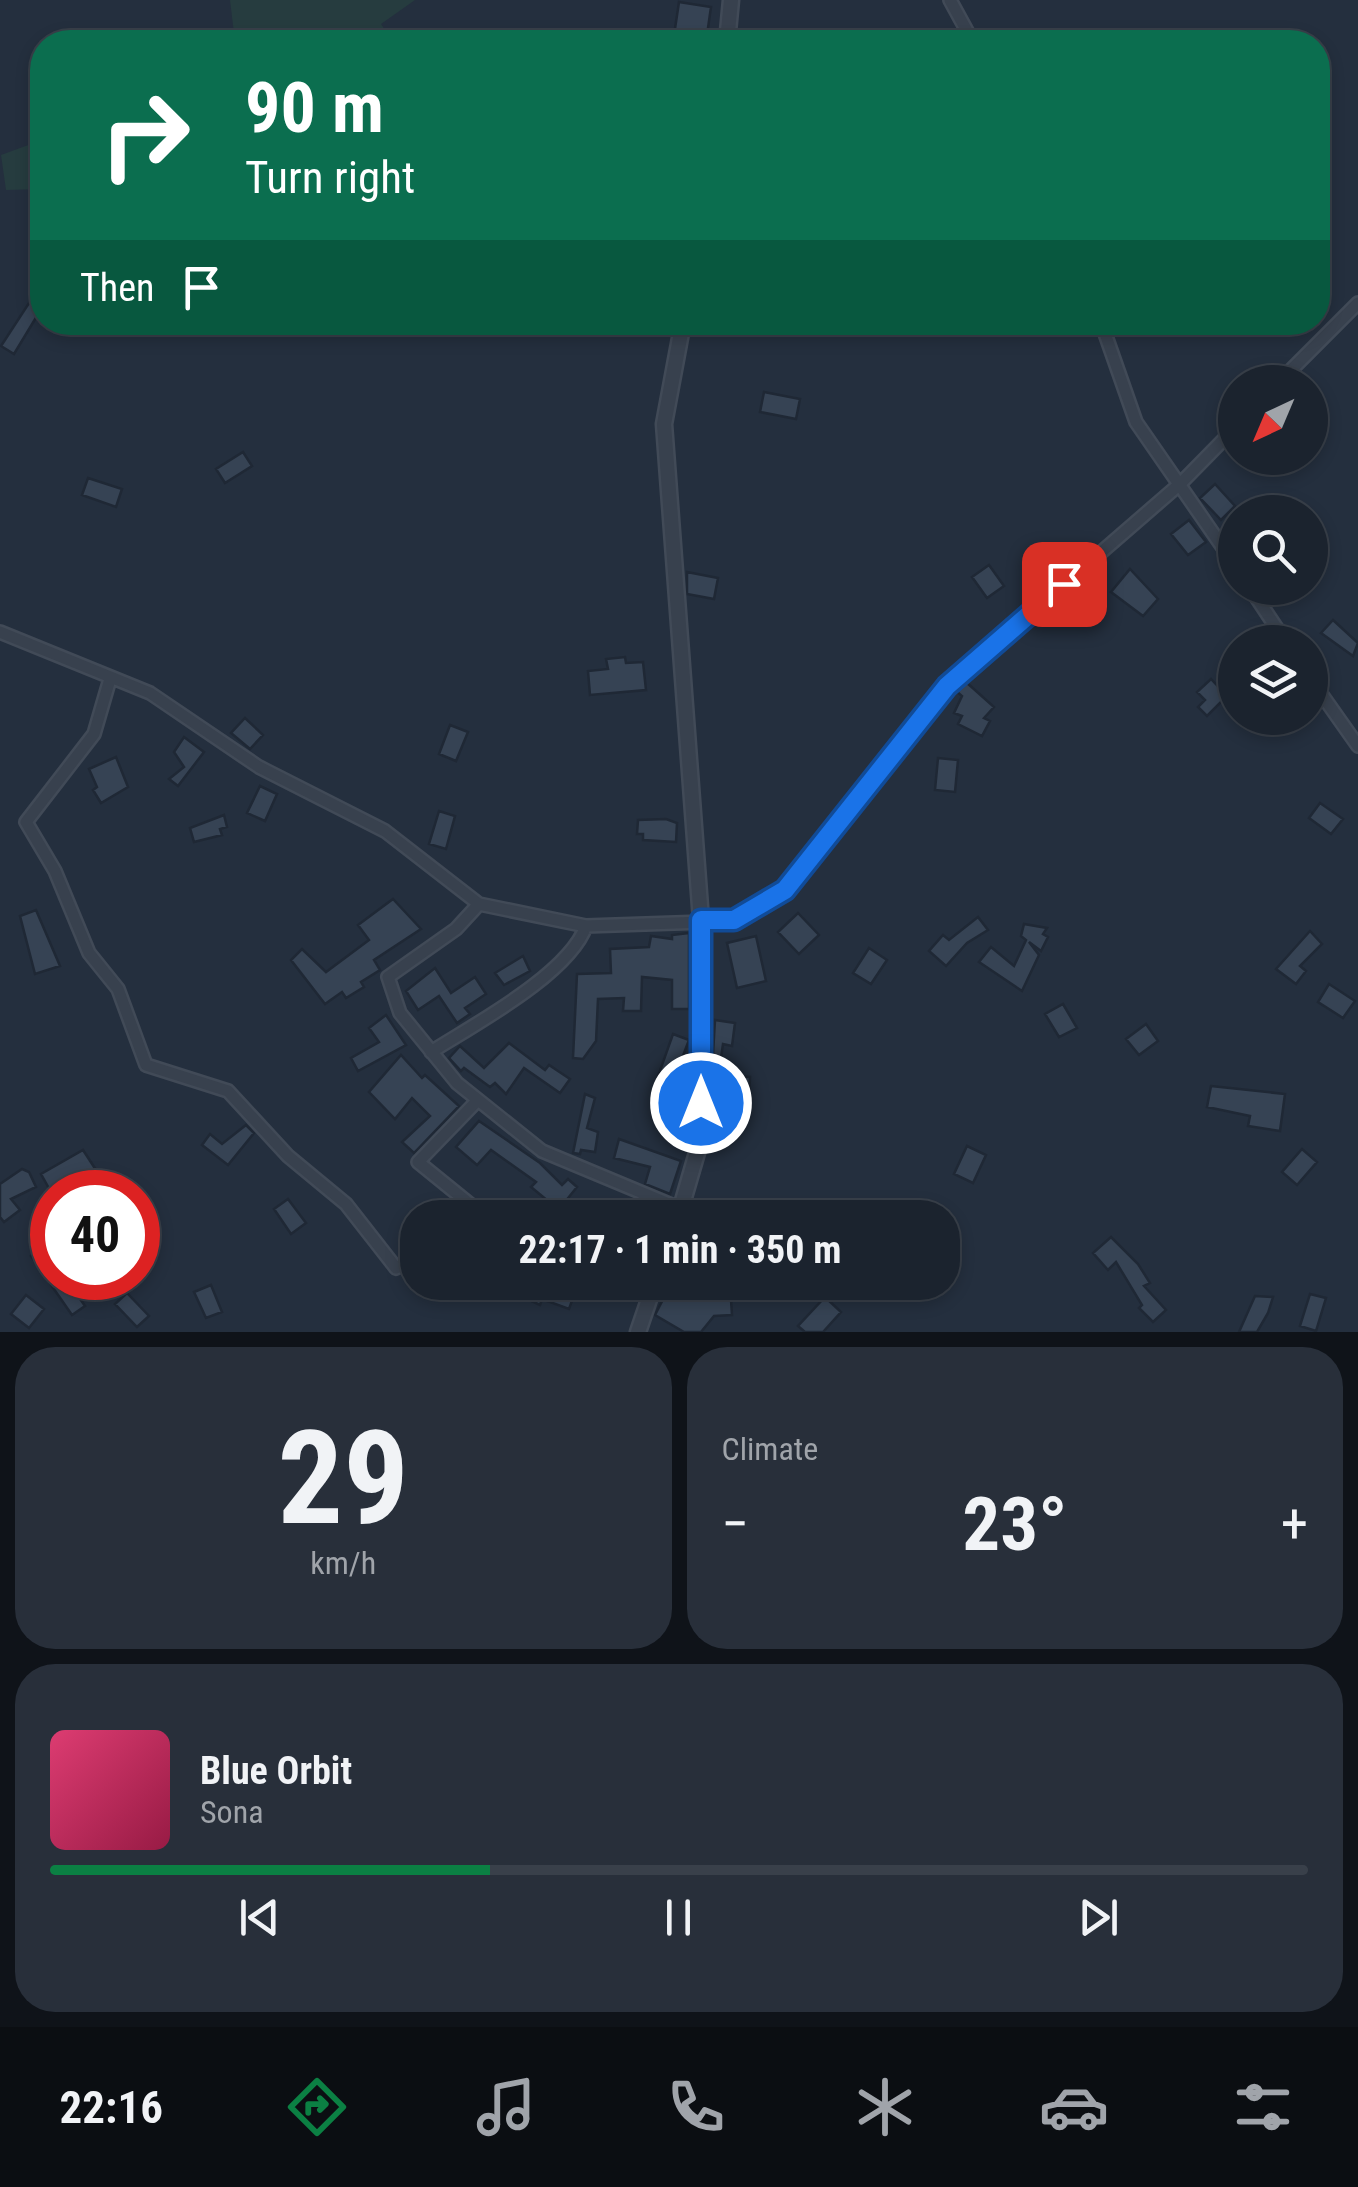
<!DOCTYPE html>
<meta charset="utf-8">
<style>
body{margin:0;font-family:"Roboto Condensed",sans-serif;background:#282f3a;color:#f1f3f6;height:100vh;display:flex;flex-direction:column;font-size:38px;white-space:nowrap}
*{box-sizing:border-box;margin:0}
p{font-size:32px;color:#a0a4aa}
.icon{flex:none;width:55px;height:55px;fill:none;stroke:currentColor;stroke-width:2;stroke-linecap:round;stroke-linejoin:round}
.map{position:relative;height:1332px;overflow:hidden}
.drawer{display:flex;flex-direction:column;gap:15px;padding:15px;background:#0f1319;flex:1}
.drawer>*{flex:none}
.guide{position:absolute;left:30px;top:30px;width:1300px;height:305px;border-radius:40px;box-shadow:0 5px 15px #0003,0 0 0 2px #39404a;background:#0b6e4f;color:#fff;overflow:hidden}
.needle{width:65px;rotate:224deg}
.tools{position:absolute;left:1218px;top:365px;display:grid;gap:20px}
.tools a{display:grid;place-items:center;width:110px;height:110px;border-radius:50%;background:#1b232e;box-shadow:0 5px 15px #0003,0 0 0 2px #39404a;font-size:50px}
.speed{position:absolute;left:30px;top:1170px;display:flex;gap:20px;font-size:50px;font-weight:700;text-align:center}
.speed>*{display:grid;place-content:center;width:130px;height:130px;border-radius:50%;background:#1b232e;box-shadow:0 5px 15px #0003,0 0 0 2px #39404a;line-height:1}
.speed .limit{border:15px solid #d22;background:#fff;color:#111}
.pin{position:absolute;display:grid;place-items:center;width:85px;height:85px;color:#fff;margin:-42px;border-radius:20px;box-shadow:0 5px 15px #0006}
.me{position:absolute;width:110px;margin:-55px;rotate:0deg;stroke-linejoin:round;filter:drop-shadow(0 0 8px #0008)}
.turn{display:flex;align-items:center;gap:35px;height:210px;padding:0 50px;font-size:45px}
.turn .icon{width:130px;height:130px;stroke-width:2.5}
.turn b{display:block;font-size:70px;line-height:85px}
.then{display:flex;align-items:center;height:95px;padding:0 50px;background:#0003;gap:20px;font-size:38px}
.big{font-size:75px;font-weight:700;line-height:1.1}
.drawer .tile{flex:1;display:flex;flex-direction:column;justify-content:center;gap:15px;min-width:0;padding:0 35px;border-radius:40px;background:#282f3a}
.drawer .dial{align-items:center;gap:0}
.dial b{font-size:130px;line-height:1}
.song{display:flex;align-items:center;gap:30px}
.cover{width:120px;height:120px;border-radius:15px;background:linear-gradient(135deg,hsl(340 70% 55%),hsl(340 70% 35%))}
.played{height:10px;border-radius:5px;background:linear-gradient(90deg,#0b8043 35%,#39404a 35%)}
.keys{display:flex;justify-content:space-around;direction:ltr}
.heat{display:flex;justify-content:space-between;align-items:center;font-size:55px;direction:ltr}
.drawer .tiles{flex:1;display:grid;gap:15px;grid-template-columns:1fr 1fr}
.tile:last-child{grid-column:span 2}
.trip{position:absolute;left:400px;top:1200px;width:560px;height:100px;border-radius:40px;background:#1b232e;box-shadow:0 5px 15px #0003,0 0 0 2px #39404a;font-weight:700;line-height:100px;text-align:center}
.tabs{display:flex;height:160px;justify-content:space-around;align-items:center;background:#0b0e12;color:#a0a4aa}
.tabs .icon{width:70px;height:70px}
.tabs .on{color:#0b8043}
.tabs b{font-size:45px;color:#f1f3f6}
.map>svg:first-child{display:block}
</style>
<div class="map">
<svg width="1358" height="1332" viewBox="0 0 1358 1332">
<rect width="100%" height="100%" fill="#242f3e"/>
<path fill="#263c3f" d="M 230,0 L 415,0 L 381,24 L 393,42 L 235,42 Z
M 42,140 L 42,189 L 6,190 L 1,155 Z"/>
<path fill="#364354" stroke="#1f2835" stroke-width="2.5" d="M 679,2 L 711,7 L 706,42 L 673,42 Z
M 29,303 L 40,311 L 14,354 L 1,346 Z
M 764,392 L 800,399 L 796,419 L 760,412 Z
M 243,452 L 252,466 L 225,483 L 216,469 Z
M 88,478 L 122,489 L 116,507 L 82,495 Z
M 1215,484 L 1235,506 L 1221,520 L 1200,498 Z
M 1189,520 L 1206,542 L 1188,555 L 1171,534 Z
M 989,565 L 1004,586 L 987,598 L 972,577 Z
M 1130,569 L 1158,599 L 1143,616 L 1111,592 Z
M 687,572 L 718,578 L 714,599 L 687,594 Z
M 1333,620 L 1358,643 L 1353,656 L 1321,633 Z
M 625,657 L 626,663 L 643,662 L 646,690 L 590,695 L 588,671 L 608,669 L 606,659 Z
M 1211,679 L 1227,696 L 1207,716 L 1198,707 L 1205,700 L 1197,692 Z
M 966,682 L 994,707 L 984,718 L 990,721 L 982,736 L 958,724 L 962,716 L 954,713 L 962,696 L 956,691 Z
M 245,718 L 263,735 L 250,749 L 231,733 Z
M 450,725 L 468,732 L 456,761 L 439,754 Z
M 184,737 L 204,752 L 178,786 L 169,779 L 184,767 L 174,752 Z
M 116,757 L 128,787 L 101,803 L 93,790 L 97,787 L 89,769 Z
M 938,758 L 958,760 L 955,792 L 935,790 Z
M 260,786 L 277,794 L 265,821 L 247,813 Z
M 1320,803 L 1343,819 L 1331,834 L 1309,818 Z
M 439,811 L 455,816 L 446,849 L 429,844 Z
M 224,815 L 227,827 L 220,829 L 222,835 L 194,842 L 190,828 Z
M 666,819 L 677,823 L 676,842 L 643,840 L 643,834 L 637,834 L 638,820 Z
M 393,899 L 421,929 L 374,960 L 380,970 L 361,982 L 364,987 L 346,998 L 342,992 L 325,1004 L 291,960 L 302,949 L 326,972 L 369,940 L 358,925 Z
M 36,910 L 60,966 L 35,974 L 20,916 Z
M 798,913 L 819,935 L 799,954 L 778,932 Z
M 978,917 L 988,930 L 967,943 L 946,966 L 929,951 L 943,935 L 949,940 Z
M 1024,924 L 1047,928 L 1043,934 L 1048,937 L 1041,951 L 1029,942 L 1039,955 L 1022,991 L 979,962 L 991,947 L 1014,966 L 1026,940 L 1021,936 Z
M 1310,931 L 1322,944 L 1300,966 L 1306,971 L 1296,984 L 1276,969 Z
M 689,933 L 689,1009 L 672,1009 L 672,980 L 642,977 L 641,1011 L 623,1011 L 624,998 L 598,999 L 596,1041 L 583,1059 L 573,1058 L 577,974 L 611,973 L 610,949 L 649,947 L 651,936 L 672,939 L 672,935 Z
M 756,936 L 766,981 L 737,988 L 727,943 Z
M 869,948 L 887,960 L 871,984 L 853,973 Z
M 523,956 L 530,971 L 504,985 L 495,973 Z
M 435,968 L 451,993 L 475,977 L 486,994 L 465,1008 L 470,1014 L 457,1023 L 439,996 L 418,1010 L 406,991 Z
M 1329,984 L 1355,1001 L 1343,1018 L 1318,1002 Z
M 1063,1004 L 1077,1028 L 1059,1037 L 1045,1014 Z
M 386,1015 L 406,1045 L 358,1071 L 351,1058 L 379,1042 L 369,1028 Z
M 715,1020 L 735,1023 L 732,1046 L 723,1044 L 719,1072 L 712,1071 Z
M 1146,1024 L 1158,1041 L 1139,1055 L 1126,1039 Z
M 673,1034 L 689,1040 L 681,1061 L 690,1067 L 680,1090 L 657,1079 Z
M 509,1043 L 545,1070 L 549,1065 L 570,1079 L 560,1093 L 524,1068 L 506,1094 L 495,1083 L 490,1087 L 464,1068 L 461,1071 L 449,1058 L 460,1046 L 484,1068 Z
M 401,1055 L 422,1078 L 425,1075 L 459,1106 L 414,1153 L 402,1142 L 430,1116 L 412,1098 L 395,1119 L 369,1092 Z
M 723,1075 L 750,1077 L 749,1096 L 722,1095 Z
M 1211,1086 L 1285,1094 L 1280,1131 L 1248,1126 L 1250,1116 L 1207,1107 Z
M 585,1094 L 595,1098 L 587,1128 L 598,1132 L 595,1152 L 581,1150 L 580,1154 L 573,1153 Z
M 479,1121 L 540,1163 L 562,1185 L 568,1179 L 577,1187 L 552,1218 L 502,1218 L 514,1201 L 537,1217 L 548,1201 L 531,1187 L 536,1182 L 491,1150 L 477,1165 L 456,1147 Z
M 246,1125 L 254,1133 L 228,1165 L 202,1145 L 210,1134 L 222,1144 Z
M 619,1139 L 681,1161 L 670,1194 L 645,1184 L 650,1167 L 614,1158 Z
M 967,1146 L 986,1155 L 973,1183 L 954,1174 Z
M 1302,1149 L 1317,1162 L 1297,1185 L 1282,1172 Z
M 83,1150 L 98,1173 L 70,1192 L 51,1192 L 41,1174 Z
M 22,1169 L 29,1172 L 36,1187 L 11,1199 L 20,1210 L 4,1222 L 0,1217 L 0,1184 Z
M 288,1199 L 306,1223 L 291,1234 L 274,1209 Z
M 52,1211 L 52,1278 L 105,1278 L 76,1293 L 85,1306 L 72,1315 L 31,1256 L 52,1239 L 40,1218 Z
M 1111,1237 L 1138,1264 L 1150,1283 L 1144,1286 L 1166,1310 L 1153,1322 L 1139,1308 L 1142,1305 L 1116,1262 L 1108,1270 L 1093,1253 Z
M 532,1282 L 592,1282 L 595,1292 L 573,1298 L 569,1309 L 542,1299 L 540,1305 L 525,1298 Z
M 672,1282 L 718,1289 L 753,1286 L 731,1300 L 732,1315 L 714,1316 L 701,1332 L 684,1332 L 655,1315 Z
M 211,1285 L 222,1312 L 206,1318 L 194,1292 Z
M 127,1293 L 149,1316 L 137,1327 L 115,1304 Z
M 1310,1294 L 1326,1298 L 1316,1331 L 1300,1326 Z
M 26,1295 L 44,1309 L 29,1328 L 11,1314 Z
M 1255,1296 L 1273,1297 L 1268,1313 L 1257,1332 L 1239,1332 Z
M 825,1297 L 841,1312 L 823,1332 L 805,1332 L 798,1326 Z"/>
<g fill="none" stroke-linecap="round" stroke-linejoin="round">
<defs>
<path id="minor" d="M 950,0 L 973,42
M 1101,322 L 1136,422 L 1235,565
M 1279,382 L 1358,303
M 1250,588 L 1286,642
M 0,632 L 150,693 L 259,767 L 385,831 L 479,904 L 586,926 L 734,921 L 785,891 L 806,869 L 947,686 L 1181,483 L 1235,428
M 1310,678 L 1358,746
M 110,679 L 94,734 L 26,822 L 55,871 L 89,953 L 118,989 L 146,1065 L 228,1091 L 288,1156 L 346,1204 L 396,1268 L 418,1258
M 479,904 L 456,929 L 388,977 L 400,1013 L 457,1083 L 542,1151 L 681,1209
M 431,1052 C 475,1024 569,974 586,926
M 478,1100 L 418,1162 L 487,1218
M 459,1218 L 471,1205
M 624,1218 L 649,1196"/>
<path id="tertiary" d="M 727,42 L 731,0
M 678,1218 L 701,1139 L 701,920 L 664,424 L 683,322
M 638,1332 L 655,1282"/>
</defs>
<use href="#minor" stroke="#414a57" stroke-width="16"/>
<use href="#tertiary" stroke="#414a57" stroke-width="19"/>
<use href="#minor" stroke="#38414e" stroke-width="11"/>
<use href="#tertiary" stroke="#38414e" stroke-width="14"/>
</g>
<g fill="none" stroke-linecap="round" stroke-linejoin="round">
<defs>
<path id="route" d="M 701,1103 L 701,920 L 734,920 L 785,890 L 947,686 L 1064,584"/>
</defs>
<use href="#route" stroke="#114b97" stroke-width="25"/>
<use href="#route" stroke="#1a73e8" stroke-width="18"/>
</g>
</svg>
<div class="tools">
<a><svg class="needle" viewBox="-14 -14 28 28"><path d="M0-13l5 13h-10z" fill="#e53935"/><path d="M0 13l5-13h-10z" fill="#a0a4aa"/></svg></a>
<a><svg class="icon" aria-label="search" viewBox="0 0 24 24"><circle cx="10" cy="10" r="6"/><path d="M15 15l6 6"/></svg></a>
<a><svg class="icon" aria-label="layers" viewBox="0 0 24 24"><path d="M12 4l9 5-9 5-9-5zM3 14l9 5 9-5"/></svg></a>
</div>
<div class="speed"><div class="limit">40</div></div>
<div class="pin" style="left:1064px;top:584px;background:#d93025"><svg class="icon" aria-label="arrive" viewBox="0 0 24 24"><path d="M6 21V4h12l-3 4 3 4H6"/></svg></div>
<svg class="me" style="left:701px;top:1103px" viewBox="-20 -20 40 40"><circle r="17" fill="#1a73e8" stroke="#fff" stroke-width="3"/><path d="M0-11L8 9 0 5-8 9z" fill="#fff"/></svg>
<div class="trip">22:17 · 1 min · 350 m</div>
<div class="guide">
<div class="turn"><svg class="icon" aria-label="right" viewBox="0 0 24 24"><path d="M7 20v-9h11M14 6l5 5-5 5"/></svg><div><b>90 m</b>Turn right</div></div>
<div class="then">Then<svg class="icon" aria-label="arrive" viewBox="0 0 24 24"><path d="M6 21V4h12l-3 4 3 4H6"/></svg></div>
</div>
</div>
<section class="drawer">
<div class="tiles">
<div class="tile dial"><b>29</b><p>km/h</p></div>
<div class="tile"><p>Climate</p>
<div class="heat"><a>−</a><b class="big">23°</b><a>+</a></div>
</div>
<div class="tile">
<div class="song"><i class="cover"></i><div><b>Blue Orbit</b><p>Sona</p></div></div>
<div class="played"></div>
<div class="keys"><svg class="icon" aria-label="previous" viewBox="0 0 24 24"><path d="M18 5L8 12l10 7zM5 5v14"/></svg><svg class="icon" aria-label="pause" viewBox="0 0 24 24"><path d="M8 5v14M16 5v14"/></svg><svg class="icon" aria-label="next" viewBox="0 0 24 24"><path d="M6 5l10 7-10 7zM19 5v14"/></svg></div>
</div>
</div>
</section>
<nav class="tabs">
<b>22:16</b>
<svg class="icon on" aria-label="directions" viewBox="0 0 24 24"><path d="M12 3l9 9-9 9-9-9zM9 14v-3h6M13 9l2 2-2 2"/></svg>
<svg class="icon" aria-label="music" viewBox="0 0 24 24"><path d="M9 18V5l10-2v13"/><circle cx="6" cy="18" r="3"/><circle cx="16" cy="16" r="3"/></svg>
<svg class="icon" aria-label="phone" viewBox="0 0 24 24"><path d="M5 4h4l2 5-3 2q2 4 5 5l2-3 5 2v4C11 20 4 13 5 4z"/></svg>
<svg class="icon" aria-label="climate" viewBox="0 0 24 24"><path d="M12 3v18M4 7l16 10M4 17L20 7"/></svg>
<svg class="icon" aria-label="car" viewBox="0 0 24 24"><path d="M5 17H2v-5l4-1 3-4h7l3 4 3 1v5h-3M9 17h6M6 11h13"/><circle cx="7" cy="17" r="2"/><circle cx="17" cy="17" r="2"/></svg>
<svg class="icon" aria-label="filters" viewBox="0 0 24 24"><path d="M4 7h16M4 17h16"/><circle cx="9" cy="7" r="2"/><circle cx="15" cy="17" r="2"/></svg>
</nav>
